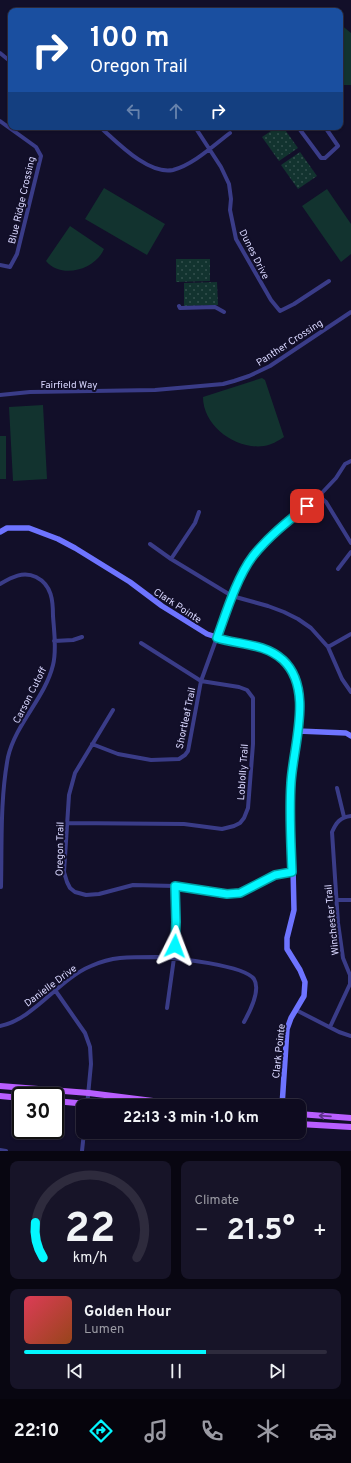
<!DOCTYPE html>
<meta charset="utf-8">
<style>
body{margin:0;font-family:Overpass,sans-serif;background:#171428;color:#f1f3f6;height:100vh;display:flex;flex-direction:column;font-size:15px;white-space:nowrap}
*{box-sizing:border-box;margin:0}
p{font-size:13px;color:#9b9ba4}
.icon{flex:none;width:22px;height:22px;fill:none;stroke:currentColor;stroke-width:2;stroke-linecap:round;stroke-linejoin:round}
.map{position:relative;height:1151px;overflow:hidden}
.side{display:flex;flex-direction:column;gap:10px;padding:10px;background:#080611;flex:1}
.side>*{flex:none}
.hud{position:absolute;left:8px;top:8px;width:335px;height:122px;border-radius:8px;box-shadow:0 1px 3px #0004,0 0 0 1px #2e2b3d;background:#1a4fa0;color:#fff;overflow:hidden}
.speed{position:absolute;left:12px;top:1087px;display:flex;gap:8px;font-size:20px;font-weight:700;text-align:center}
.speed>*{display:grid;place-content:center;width:52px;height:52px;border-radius:50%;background:#0e0b1f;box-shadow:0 1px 3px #0004,0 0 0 1px #2e2b3d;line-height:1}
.speed .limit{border:2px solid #111;border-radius:6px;background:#fff;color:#111}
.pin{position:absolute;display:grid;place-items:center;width:34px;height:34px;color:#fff;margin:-17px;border-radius:8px;box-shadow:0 2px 6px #0006}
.me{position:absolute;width:44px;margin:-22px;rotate:3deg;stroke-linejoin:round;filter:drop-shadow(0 0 3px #0008)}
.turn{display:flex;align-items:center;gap:14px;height:84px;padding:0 16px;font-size:18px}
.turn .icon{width:52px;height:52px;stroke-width:2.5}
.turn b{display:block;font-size:28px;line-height:34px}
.lanes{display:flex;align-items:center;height:38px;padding:0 16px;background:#0003;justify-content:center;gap:20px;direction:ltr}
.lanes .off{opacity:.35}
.big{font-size:30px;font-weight:700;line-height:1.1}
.side .tile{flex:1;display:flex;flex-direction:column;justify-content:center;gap:6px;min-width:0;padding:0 14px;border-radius:8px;background:#171428}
.side .dial{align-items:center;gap:0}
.dial svg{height:104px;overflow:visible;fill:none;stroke:#2e2b3d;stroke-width:7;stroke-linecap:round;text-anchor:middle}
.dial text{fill:#f1f3f6;stroke:none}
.song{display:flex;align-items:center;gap:12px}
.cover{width:48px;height:48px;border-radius:6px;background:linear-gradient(135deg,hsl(350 70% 55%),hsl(20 70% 35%))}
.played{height:4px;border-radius:2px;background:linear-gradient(90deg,#03f7ff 60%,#2e2b3d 60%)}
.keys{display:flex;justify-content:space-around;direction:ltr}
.heat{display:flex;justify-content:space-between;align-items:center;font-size:22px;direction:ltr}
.side .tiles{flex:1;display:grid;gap:10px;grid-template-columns:1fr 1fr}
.tile:last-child{grid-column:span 2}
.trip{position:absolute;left:76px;top:1099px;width:230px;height:40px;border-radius:8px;background:#0e0b1f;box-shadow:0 1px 3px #0004,0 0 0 1px #2e2b3d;font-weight:700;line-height:40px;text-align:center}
.dock{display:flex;height:64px;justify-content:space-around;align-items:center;background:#06040c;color:#9b9ba4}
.dock .icon{width:28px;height:28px}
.dock .current{color:#03f7ff}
.dock b{font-size:18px;color:#f1f3f6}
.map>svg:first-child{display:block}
</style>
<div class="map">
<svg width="351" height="1151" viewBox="0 0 351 1151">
<defs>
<pattern id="park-dots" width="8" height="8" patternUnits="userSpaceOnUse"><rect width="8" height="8" fill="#12332f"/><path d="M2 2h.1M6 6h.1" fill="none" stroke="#34504e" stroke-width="1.8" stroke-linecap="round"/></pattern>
</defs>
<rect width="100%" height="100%" fill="#120f29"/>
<path fill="#12332f" d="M 340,24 L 351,33 L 351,85 L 340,85 Z
M 104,188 L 165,224 L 147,255 L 85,219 Z
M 327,189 L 351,224 L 351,254 L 341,262 L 302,206 Z
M 70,226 L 104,249 C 96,269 62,280 46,261 Z
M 262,378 L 265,380 L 284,437 C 278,441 271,445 264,446 C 236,450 203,426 203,397 Z
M 43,405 L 47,479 L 13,481 L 9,407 Z
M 0,436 L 6,436 L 6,479 L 0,479 Z"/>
<path fill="url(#park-dots)" d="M 277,127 L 283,127 L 298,148 L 279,161 L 262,137 Z
M 300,152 L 317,176 L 298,189 L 281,165 Z
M 176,259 L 210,259 L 210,281 L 176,282 Z
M 217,282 L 218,305 L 184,306 L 184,283 Z"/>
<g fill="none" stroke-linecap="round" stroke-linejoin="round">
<path stroke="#3a3c88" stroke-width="4" d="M 0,53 L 11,62
M 0,121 L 36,147 L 41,156 L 17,254 L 10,267 L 0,265
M 100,127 C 117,142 148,175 173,170 C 193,165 214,145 230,133
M 195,127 L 221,167 L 229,184 L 231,199 L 230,210 L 236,239 L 271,300 L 280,311 L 294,304 L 329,281
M 298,127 L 321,158 L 325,158 L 338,146 L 325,127
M 179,306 L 180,308 L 215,307 L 224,312
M 0,395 L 30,392 L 155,390 L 223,384 L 234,381 L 249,376 L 270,366 L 351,312
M 319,496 L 326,502 L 351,543
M 150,544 L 171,559 L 232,596 L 268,606 L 284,612 L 298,619 L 311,628 L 328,647 L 342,679 L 351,692
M 171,559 L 195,523 L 199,512
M 338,569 L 351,552
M 0,584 C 12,577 23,571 36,577 C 52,585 53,601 53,616 C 54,631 57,650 53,665 C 45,698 16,723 8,757 C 0,799 2,844 1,887
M 54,641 L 73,640 L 82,637
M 328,647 L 351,634
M 113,710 L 75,773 L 69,795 L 64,872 L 67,882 L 70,888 L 75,892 L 86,895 L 99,894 L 133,885 L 175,886 L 227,894 L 240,893 L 275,875 L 292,872
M 92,744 L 118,754 L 151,760 L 179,759 L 185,755 L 188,751 L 201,681 L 232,596 L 252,557 L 267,540 L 319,496 L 336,478 L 345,464 L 351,461
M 337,788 L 344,817
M 67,823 L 184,824 L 222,829 L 234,826 L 240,823 L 244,818 L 248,808 L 253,744 L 253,698 L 247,690 L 239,687 L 201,681 L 141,643
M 337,900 L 351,900
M 55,990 L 85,1033 L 90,1047 L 91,1064 L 87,1106
M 167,1008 L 174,958 L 176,922 L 175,886
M 296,1010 L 339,1032 L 351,1036
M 0,1026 C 33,1020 59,979 91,966 C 100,962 110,959 120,958 C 132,957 145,957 157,957 C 176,958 244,965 254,979 C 261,990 249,1013 244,1022
M 330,1027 L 350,984 L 350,975 L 343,958 L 338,923 L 332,832 C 336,823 340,817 351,816
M 0,1150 L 6,1151
M 82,1151 L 84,1132"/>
<path stroke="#6e74ff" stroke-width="5.5" d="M 0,532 L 7,528 L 29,528 L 58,539 L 75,548 L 130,582 L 162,606 L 207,634 L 228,641 L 258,646 L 271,652 L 282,659 L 291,669 L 297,682 L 300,697 L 298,731 L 291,784 L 294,910 L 287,938 L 287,949 L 300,970 L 305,982 L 304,996 L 291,1018 L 287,1029 L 282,1106
M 298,731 L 346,733 L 351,736"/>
<path stroke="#b85eff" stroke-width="6" d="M 0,1086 L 89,1093 L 193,1106
M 0,1096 L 21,1098
M 55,1101 L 109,1106
M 299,1114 L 351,1118
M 299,1124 L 351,1127"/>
</g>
<defs><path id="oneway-shaft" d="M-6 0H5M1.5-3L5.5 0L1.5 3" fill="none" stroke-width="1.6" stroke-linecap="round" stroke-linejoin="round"/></defs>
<use stroke="#5d3389" href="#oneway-shaft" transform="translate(325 1116) rotate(-176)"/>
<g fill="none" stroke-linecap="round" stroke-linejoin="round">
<defs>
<path id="route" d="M 175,946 L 176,922 L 175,886 L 227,894 L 240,893 L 275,875 L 292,872 C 291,843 289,813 291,783 C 293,746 314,689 283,660 C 264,643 240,645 217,638 C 226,613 237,577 253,556 C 268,537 288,521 307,506"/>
</defs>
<use href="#route" stroke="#02a1a6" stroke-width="10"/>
<use href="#route" stroke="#03f7ff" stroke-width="7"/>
</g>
<g text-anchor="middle" stroke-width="4" stroke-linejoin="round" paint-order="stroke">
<g font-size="10" fill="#d9d7ff" stroke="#120f29">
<text transform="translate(21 200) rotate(-77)" y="4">Blue Ridge Crossing</text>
<text transform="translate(255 254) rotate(63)" y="4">Dunes Drive</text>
<text transform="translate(289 342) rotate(-33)" y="4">Panther Crossing</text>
<text x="69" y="388">Fairfield Way</text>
<text transform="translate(178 605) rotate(33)" y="4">Clark Pointe</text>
<text transform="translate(29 695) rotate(-63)" y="4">Carson Cutoff</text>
<text transform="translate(185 718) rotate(-78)" y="4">Shortleaf Trail</text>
<text transform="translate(242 772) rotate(-86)" y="4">Loblolly Trail</text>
<text transform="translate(59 849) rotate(-89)" y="4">Oregon Trail</text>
<text transform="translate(331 920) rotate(-96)" y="4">Winchester Trail</text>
<text transform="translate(50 985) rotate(-37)" y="4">Danielle Drive</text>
<text transform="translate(278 1051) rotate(-84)" y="4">Clark Pointe</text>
</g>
</g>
</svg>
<div class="speed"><div class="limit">30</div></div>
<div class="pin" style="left:307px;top:506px;background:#d93025"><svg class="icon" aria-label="arrive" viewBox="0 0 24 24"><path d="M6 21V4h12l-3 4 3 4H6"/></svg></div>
<svg class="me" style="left:175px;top:946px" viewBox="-20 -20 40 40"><path d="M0-17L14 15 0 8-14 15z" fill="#03f7ff" stroke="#fff" stroke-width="4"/></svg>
<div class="trip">22:13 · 3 min · 1.0 km</div>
<div class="hud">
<div class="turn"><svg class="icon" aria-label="right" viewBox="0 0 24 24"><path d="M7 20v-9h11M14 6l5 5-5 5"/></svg><div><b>100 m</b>Oregon Trail</div></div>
<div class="lanes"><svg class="icon off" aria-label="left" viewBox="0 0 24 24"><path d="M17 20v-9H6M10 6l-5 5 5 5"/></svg><svg class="icon off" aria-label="ahead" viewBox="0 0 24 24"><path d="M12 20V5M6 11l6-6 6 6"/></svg><svg class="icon" aria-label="right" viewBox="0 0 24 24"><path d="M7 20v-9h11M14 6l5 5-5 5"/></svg></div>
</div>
</div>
<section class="side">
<div class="tiles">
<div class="tile dial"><svg viewBox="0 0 100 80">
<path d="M14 69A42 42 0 1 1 86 69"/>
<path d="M14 69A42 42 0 0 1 8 42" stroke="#03f7ff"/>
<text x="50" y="56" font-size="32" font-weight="700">22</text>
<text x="50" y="72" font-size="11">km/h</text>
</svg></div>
<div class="tile"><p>Climate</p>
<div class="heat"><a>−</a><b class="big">21.5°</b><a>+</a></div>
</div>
<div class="tile">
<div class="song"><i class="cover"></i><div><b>Golden Hour</b><p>Lumen</p></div></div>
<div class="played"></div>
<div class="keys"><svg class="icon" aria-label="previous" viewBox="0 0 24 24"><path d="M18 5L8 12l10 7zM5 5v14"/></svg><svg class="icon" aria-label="pause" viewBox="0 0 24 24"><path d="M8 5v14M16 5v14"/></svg><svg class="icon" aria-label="next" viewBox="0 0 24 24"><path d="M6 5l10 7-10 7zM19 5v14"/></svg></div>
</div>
</div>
</section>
<nav class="dock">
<b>22:10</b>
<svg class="icon current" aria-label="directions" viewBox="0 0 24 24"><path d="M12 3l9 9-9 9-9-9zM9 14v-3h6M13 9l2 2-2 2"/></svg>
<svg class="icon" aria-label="music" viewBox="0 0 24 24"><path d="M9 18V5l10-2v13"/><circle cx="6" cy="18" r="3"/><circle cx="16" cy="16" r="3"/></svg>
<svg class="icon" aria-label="phone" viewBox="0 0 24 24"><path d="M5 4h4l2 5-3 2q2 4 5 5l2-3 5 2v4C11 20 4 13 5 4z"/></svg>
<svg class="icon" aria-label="climate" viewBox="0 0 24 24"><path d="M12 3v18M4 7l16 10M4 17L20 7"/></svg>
<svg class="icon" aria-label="car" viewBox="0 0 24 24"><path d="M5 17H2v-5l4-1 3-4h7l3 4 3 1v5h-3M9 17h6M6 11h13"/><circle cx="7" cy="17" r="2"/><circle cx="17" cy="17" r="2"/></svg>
</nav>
